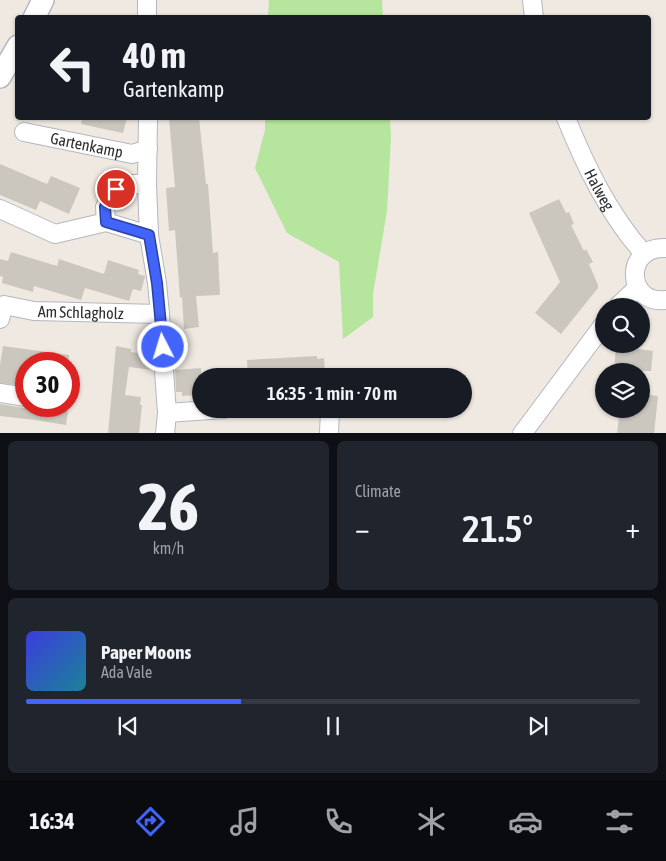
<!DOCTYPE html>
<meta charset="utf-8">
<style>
body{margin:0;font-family:"Asap Condensed",sans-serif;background:#20242c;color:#f1f3f6;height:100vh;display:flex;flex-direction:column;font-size:19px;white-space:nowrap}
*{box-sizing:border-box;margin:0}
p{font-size:16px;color:#9ea1a6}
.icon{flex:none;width:28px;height:28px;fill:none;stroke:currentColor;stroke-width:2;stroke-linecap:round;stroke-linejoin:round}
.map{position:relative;height:433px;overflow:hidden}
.drawer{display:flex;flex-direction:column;gap:8px;padding:8px;background:#0d0f14;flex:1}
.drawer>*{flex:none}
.guide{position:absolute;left:15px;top:15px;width:636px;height:105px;border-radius:5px;box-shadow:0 1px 4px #0004;background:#171b24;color:#f1f3f6;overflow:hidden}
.fabs{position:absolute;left:595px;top:298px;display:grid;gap:10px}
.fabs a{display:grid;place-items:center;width:55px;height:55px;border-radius:50%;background:#171b24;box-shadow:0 1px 4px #0004;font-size:25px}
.speed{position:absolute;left:15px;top:352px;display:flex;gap:10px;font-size:25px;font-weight:700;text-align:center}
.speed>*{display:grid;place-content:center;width:65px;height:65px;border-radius:50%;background:#171b24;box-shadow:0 1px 4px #0004;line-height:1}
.speed .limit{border:8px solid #d22;background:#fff;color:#111}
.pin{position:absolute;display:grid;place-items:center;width:42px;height:42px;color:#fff;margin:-21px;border:2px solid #fff;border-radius:50%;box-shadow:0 1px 5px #0007}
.me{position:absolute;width:55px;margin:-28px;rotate:355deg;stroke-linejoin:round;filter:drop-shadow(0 0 4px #0008)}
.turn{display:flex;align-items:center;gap:18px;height:105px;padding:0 25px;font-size:22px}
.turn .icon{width:65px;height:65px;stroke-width:2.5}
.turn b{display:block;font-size:35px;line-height:42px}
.big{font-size:38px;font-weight:600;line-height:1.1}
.drawer .tile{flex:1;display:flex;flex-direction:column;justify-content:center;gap:8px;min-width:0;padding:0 18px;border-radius:8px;background:#20242c}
.drawer .dial{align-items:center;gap:0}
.dial b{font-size:65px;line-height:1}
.song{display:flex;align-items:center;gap:15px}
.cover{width:60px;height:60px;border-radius:8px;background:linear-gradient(135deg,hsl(240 70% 55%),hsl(190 70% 35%))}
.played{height:5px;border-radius:2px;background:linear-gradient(90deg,#4264fb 35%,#363941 35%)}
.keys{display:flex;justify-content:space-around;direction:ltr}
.heat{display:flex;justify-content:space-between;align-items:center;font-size:28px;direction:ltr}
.drawer .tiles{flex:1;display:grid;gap:8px;grid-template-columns:1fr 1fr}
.tile:last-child{grid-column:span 2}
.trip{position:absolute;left:192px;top:368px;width:280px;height:50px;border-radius:25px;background:#171b24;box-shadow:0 1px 4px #0004;font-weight:600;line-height:50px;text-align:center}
.tabs{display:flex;height:80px;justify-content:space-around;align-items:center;background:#090b0e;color:#9ea1a6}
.tabs .icon{width:35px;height:35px}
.tabs .current{color:#4264fb}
.tabs b{font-size:22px;color:#f1f3f6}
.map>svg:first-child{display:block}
</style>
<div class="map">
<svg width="666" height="434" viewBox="0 0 666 434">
<rect width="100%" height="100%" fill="#efe9e1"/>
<path fill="#b6e59e" d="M 269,0 L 382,0 L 383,17 L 268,17 Z
M 265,118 L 390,118 L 391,137 L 387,211 L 373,294 L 373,317 L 343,339 L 339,262 L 287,233 L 255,168 L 265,130 Z"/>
<path fill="#cbc7bf" d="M 82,118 L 127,118 L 123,133 L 81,124 Z
M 169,118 L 199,118 L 206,184 L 208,184 L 213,253 L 218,252 L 220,295 L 196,296 L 199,327 L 184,329 L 182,297 L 180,298 L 175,230 L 169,231 L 166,188 L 175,187 Z
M 0,164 L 47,184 L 51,176 L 80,188 L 69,214 L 40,201 L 36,210 L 0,195 Z
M 559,199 L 566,213 L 569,212 L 574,224 L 571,225 L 584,251 L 586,249 L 593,262 L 589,264 L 598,285 L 598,288 L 561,334 L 535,313 L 560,282 L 529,213 Z
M 11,252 L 57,266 L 59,259 L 104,274 L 108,260 L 139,270 L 138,274 L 145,276 L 145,277 L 141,291 L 133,289 L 129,301 L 85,288 L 81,300 L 34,286 L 33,292 L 2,283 L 3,277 L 0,276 L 0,259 L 8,261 Z
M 3,346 L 69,355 L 69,364 L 26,364 L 26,386 L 0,383 L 0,365 Z
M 116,346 L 131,349 L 131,352 L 152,355 L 152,370 L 129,367 L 125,395 L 141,397 L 140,405 L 142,405 L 139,434 L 108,434 Z
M 616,346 L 653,351 L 651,371 L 614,371 Z
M 317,356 L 317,359 L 324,358 L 325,372 L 318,372 L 318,376 L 248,376 L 247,360 Z
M 201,368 L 201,395 L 182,396 L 182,392 L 176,392 L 175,370 Z
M 641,394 L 658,396 L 654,434 L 617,434 L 620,409 L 641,409 Z
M 0,404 L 24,408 L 34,406 L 68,411 L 66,425 L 35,420 L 0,416 Z"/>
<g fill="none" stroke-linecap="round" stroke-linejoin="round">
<defs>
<g id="minor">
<path d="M 147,0 L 147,18"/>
<path d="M 532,0 L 534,18"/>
<path d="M 148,118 L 147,184 L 149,235 L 157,283 L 160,314 L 167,413 L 165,434"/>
<path id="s1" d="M 566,118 C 586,167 608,213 644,254"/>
<path id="s2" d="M 24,132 L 132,154 L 148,149"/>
<path d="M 147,184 L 127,184 L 116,189 L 105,207 L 106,222 L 149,235"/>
<path d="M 0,209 L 55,234 L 106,222"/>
<path d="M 666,248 C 624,245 625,305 666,300"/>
<path d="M 618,306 L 638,287"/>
<path id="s3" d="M 0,319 L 4,305 L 34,311 L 160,314"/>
<path d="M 0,393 L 26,397"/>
<path d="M 167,413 L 224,409"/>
<path d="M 329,434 L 330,409"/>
<path d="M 522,434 L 604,324"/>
</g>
<path id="tertiary" d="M 34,18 L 43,0
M 0,77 L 18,46"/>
</defs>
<use href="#minor" stroke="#b4b7c1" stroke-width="20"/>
<use href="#tertiary" stroke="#b4b7c1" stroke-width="24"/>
<use href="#minor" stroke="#fff" stroke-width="18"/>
<use href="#tertiary" stroke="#fff" stroke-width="21"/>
</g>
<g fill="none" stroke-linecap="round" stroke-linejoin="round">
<defs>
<path id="route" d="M 116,189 L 105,207 L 106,222 L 149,235 L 157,283 L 163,347"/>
</defs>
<use href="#route" stroke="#2b41a3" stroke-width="12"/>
<use href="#route" stroke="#4264fb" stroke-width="9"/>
</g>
<g text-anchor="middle" stroke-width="4.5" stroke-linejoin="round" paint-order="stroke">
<g font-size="16" fill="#2e2e2e" stroke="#fff">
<text dy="6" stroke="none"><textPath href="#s2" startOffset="64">Gartenkamp</textPath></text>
<text dy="6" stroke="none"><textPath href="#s1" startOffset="79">Halweg</textPath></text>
<text dy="6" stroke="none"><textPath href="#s3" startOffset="92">Am Schlagholz</textPath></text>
</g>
</g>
</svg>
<div class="fabs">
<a><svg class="icon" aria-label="search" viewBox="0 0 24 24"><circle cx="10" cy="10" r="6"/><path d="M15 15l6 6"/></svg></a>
<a><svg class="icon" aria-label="layers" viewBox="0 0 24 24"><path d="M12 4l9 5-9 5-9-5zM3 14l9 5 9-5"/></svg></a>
</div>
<div class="speed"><div class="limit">30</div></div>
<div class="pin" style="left:116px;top:189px;background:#d93025"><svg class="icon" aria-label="arrive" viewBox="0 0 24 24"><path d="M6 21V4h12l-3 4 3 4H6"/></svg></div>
<svg class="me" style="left:163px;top:347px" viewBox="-20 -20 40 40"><circle r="17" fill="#4264fb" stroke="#fff" stroke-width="3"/><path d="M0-11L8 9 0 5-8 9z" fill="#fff"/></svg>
<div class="trip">16:35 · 1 min · 70 m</div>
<div class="guide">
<div class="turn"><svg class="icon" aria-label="left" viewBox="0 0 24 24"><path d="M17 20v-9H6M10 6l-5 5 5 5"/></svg><div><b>40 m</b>Gartenkamp</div></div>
</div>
</div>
<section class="drawer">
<div class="tiles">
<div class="tile dial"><b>26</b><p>km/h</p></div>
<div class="tile"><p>Climate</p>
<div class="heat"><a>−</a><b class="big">21.5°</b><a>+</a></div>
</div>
<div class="tile">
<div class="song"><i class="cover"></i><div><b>Paper Moons</b><p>Ada Vale</p></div></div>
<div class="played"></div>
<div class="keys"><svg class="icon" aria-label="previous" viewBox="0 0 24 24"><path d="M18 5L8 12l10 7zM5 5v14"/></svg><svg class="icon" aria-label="pause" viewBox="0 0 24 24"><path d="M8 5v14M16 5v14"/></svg><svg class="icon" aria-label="next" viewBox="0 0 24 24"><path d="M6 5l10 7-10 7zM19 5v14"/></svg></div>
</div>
</div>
</section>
<nav class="tabs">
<b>16:34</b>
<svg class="icon current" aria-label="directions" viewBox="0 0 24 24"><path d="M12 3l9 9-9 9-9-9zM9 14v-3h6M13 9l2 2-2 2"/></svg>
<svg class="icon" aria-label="music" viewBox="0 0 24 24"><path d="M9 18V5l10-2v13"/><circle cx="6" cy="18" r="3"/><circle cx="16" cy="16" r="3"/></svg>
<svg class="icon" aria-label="phone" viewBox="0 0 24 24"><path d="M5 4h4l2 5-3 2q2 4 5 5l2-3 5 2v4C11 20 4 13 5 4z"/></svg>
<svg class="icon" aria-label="climate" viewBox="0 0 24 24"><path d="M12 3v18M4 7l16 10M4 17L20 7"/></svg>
<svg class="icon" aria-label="car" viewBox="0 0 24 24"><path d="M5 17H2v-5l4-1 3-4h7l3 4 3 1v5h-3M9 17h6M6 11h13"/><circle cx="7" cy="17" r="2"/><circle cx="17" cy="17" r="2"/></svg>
<svg class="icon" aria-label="filters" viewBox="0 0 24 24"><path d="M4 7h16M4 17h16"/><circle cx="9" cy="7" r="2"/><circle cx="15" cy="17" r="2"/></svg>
</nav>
